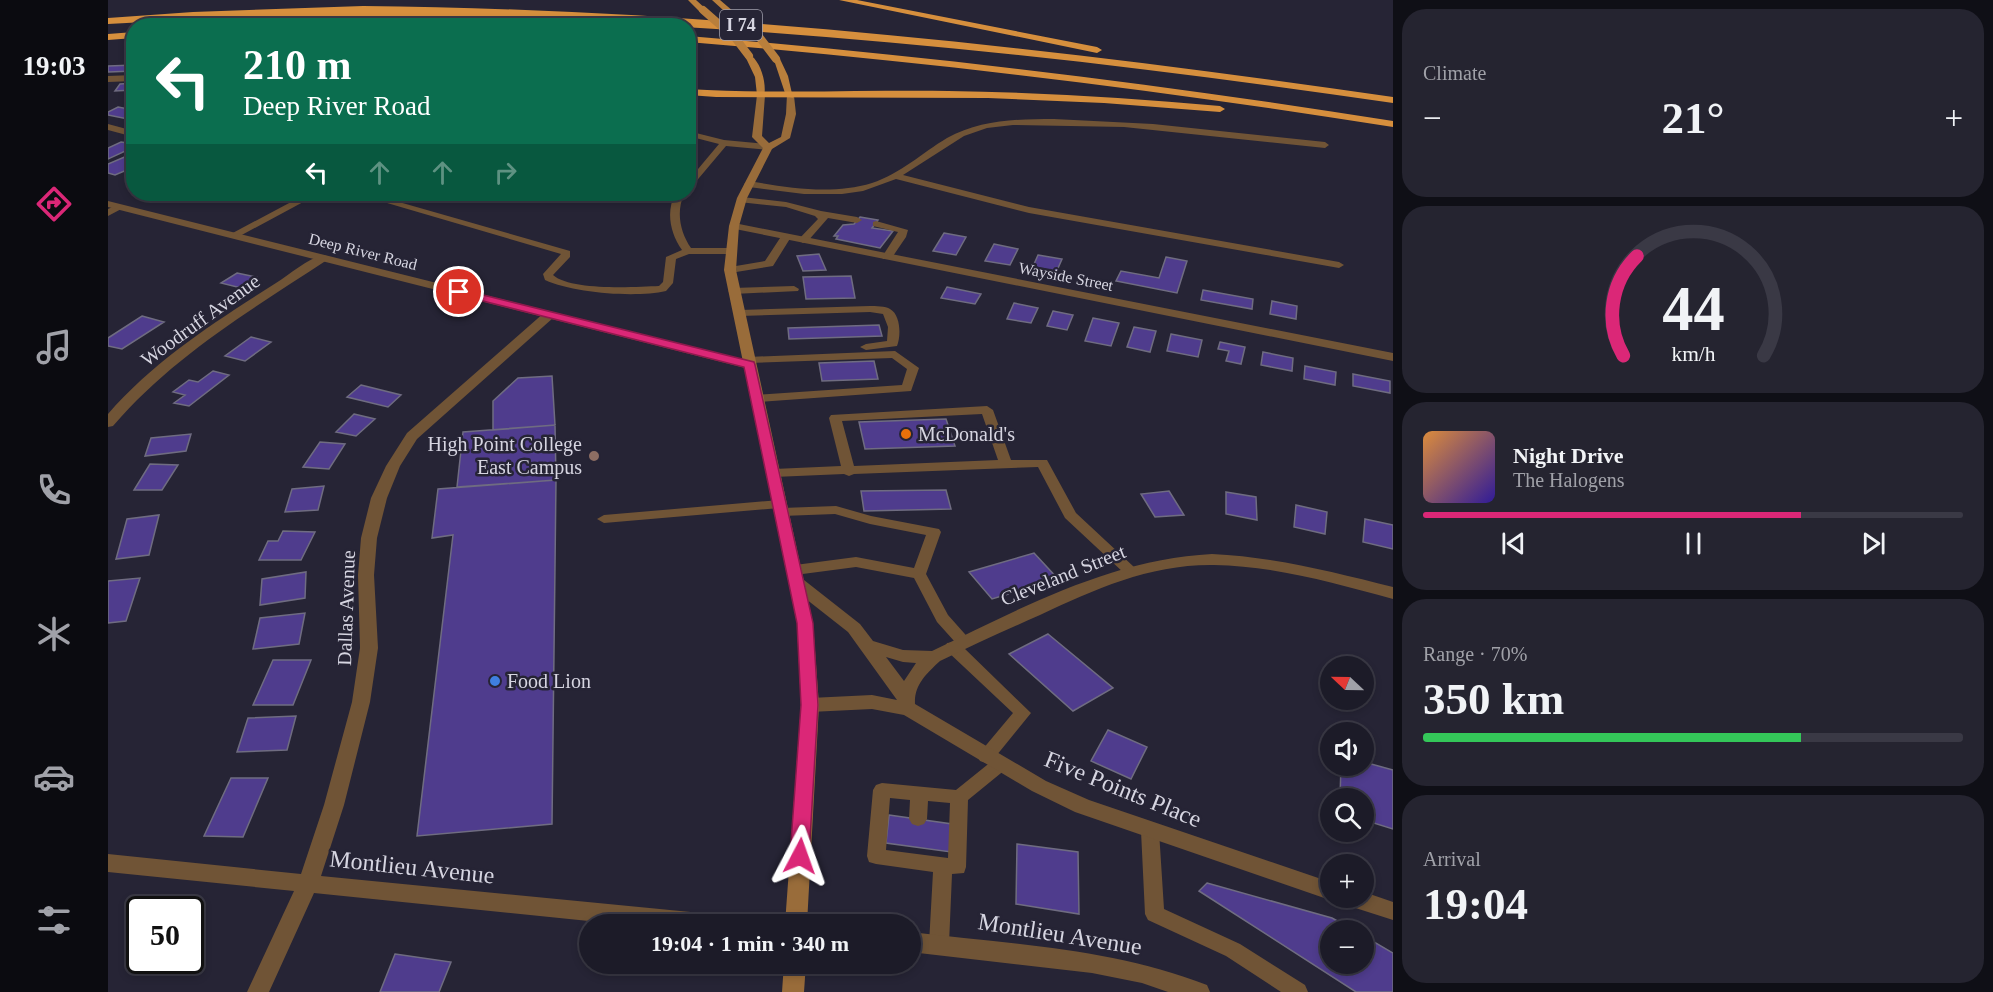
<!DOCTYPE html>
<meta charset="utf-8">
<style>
body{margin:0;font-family:Georgia,serif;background:#252430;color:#f1f3f6;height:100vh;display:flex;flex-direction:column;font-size:22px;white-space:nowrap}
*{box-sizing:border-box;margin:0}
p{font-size:20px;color:#a0a1a8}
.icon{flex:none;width:33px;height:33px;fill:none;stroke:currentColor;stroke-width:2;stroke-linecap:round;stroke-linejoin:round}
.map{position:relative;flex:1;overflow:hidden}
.sheet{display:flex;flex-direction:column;gap:9px;padding:9px;background:#0f0f16;width:600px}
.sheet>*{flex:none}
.hud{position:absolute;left:18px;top:18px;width:570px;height:183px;border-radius:24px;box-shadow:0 3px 9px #0003,0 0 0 2px #3a3945;background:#0b6e4f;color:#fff;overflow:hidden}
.needle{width:39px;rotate:292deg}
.fabs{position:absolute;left:1212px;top:656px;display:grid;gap:12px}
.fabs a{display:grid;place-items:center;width:54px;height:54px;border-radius:50%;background:#1c1b28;box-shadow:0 3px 9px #0003,0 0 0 2px #3a3945;font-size:30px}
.speed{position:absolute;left:18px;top:896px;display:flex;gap:12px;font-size:30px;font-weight:700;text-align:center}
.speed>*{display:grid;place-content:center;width:78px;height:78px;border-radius:50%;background:#1c1b28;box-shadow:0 3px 9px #0003,0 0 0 2px #3a3945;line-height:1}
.speed .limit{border:3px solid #111;border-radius:9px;background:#fff;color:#111}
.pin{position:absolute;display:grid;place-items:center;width:51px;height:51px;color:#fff;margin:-26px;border:3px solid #fff;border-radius:50%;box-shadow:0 2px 6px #0007}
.me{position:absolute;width:66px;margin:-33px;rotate:4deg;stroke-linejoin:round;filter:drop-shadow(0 0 4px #0008)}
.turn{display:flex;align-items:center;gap:21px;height:126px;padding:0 18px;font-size:27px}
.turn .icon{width:78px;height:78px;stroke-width:2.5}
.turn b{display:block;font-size:42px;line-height:51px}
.lanes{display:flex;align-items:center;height:57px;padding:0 18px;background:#0003;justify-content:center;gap:30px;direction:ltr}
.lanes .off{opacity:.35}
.big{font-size:45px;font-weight:600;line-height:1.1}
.sheet .tile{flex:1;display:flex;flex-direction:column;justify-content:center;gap:9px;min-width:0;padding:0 21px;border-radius:24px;background:#252430}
.sheet .dial{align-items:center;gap:0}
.dial svg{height:156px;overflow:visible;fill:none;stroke:#3a3945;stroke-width:7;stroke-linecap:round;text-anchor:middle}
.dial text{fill:#f1f3f6;stroke:none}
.song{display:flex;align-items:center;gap:18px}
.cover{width:72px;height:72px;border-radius:9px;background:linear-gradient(135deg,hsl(30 70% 55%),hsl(250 70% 35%))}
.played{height:6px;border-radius:3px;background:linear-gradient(90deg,#db2777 70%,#3a3945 70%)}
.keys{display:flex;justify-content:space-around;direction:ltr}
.heat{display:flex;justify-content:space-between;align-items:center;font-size:33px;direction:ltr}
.charge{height:9px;border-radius:4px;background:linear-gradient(90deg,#34c759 70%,#3a3945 0)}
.trip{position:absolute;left:471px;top:914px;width:342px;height:60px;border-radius:30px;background:#1c1b28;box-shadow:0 3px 9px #0003,0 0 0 2px #3a3945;font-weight:600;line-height:60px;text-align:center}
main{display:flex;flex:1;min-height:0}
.dock{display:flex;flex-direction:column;width:108px;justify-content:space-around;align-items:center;background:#0b0b10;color:#a0a1a8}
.dock .icon{width:42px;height:42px}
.dock .selected{color:#db2777}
.dock b{font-size:27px;color:#f1f3f6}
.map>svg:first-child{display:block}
</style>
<main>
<nav class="dock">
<b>19:03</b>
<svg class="icon selected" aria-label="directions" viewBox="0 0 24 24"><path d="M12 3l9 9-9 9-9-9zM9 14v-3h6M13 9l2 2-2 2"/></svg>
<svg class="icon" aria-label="music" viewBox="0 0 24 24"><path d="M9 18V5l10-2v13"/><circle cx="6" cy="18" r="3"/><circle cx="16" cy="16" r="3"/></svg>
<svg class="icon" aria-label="phone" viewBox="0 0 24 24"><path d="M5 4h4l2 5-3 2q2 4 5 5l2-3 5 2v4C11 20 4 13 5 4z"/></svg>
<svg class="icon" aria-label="climate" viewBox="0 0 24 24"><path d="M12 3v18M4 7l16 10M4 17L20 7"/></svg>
<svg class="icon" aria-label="car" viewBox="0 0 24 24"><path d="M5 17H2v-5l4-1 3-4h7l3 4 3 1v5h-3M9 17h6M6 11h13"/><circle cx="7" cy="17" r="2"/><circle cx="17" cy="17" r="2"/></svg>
<svg class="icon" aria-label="filters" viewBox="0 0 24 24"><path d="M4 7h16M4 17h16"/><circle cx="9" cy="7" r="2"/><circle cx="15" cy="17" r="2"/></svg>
</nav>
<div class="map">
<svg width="1285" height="992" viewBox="0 0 1285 992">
<rect width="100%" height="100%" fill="#262435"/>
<path fill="#4f3c8d" stroke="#6f6c81" stroke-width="1.5" d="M 26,65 L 26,71 L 0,72 L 0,66 Z
M 26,83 L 26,90 L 7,91 L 12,84 Z
M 10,107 L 26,110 L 26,117 L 20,119 L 0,115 L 0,112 Z
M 13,142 L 26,144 L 26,147 L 0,159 L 0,148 Z
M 26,153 L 26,167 L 7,175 L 0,173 L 0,164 Z
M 752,217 L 770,220 L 764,228 L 785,231 L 772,248 L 728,239 L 730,236 L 726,236 L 735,225 L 746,224 Z
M 836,233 L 858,237 L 848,255 L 825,251 Z
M 886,244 L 910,249 L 902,265 L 877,261 Z
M 711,254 L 718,270 L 695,271 L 689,256 Z
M 930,255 L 954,259 L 947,275 L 923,271 Z
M 1058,257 L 1079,261 L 1069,293 L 1008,281 L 1013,271 L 1051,278 Z
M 129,273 L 148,277 L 133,288 L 113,283 Z
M 743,276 L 747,298 L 698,299 L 695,277 Z
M 839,287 L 873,294 L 867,304 L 833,298 Z
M 1095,290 L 1145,299 L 1144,309 L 1093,300 Z
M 1164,301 L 1189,306 L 1188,319 L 1162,314 Z
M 906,303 L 930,308 L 923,323 L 899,319 Z
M 945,311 L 965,315 L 959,330 L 939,326 Z
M 34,316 L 56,322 L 14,349 L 0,346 L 0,338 Z
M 985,318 L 1011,323 L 1003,346 L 977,341 Z
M 771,325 L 774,336 L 681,339 L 680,328 Z
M 1026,327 L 1048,331 L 1042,352 L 1019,347 Z
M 1063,334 L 1094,340 L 1090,357 L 1059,351 Z
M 143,337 L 163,342 L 137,361 L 117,356 Z
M 1112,342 L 1137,347 L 1133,364 L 1118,361 L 1121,351 L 1110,349 Z
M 1155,352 L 1185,358 L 1184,371 L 1153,365 Z
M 766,361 L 770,379 L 714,381 L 711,363 Z
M 1197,366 L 1228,372 L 1227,385 L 1196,379 Z
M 105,371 L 121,375 L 81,406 L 66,403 L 77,395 L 65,392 L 81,380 L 90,382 Z
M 1245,374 L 1282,381 L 1282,393 L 1245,386 Z
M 444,376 L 447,425 L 385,430 L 385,401 L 410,378 Z
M 253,385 L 293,395 L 280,407 L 239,397 Z
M 246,414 L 267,419 L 248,436 L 228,432 Z
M 838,419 L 847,446 L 757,449 L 751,422 Z
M 447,425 L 448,480 L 349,487 L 355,432 Z
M 83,434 L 78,451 L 37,456 L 43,438 Z
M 212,442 L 237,444 L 221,469 L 195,467 Z
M 42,464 L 70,465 L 54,490 L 26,490 Z
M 448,480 L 444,824 L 309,836 L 345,535 L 324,538 L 330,489 Z
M 216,486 L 210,510 L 177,512 L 184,489 Z
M 838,490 L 843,509 L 756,511 L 753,491 Z
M 1061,491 L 1076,515 L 1047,517 L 1033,494 Z
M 1118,492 L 1148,497 L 1149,520 L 1118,514 Z
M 1188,505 L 1219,512 L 1217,534 L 1186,527 Z
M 51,515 L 41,555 L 8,559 L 19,519 Z
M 1257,519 L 1285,525 L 1285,549 L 1255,542 Z
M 175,531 L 207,532 L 193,560 L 151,560 L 160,541 L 170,541 Z
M 926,553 L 950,579 L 884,599 L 861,572 Z
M 198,572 L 197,598 L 152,605 L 154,579 Z
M 32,578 L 18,621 L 0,623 L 0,581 Z
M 197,613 L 191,644 L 145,649 L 152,618 Z
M 940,634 L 1005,688 L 965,711 L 901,654 Z
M 165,660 L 203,660 L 185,705 L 145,705 Z
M 188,716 L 179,750 L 129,752 L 140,718 Z
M 1000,730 L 1039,747 L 1023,779 L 983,761 Z
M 1256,762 L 1285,770 L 1285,829 L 1256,820 L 1256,798 L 1232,798 L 1233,765 L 1256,765 Z
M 123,778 L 160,778 L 135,837 L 96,836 Z
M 781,815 L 844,824 L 843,852 L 778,843 Z
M 909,844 L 970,852 L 971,914 L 908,904 Z
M 1099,883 L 1224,918 L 1246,930 L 1222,930 L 1222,963 L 1256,963 L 1256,936 L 1285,953 L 1285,992 L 1248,992 L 1091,891 Z
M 287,954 L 343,962 L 331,992 L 272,992 Z"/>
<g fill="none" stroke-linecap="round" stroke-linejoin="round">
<path fill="#705436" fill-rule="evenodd" d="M 946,119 L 1045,124 L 1217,142 L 1221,145 L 1217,148 L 1016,127 L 905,125 L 879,128 L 856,136 L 795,175 L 921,207 L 1231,262 L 1236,265 L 1231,268 L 921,213 L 788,179 L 755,191 L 734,194 L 696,194 L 641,187 L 636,184 L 641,181 C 681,188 724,195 764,183 C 792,174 814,153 839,138 C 872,120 909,119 946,119 Z
M 580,131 L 616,140 L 660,144 L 664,147 L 660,150 L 618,146 L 580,191 L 580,181 L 611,144 L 580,136 Z
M 567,194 L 576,194 C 568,212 572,232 583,248 L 622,248 L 627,251 L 622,254 L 581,254 L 568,259 L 565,283 L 558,291 C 527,298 466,293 437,280 L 435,274 L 453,254 L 262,198 L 270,196 L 462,251 L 462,257 L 445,275 C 463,291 526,287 551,286 L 555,282 L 558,257 L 574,250 C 562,233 558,212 567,194 Z
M 634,197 L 678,202 L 713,211 L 749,217 L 754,220 L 749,223 L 720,218 L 699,242 L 695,243 L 690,240 L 710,219 L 707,216 L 678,207 L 631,202 L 629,200 Z
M 9,205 L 17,207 L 0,216 L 0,209 Z
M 768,221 L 800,230 L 798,237 L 783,259 L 775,259 L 774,257 L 790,232 L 765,226 L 765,222 Z
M 678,234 L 683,237 L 665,266 L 622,273 L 617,270 L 622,267 L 657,261 L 674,235 Z
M 686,286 L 691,289 L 690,291 L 625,294 L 620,291 L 625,288 Z
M 762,306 C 767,306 778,306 782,309 C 793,315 793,337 789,346 L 758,350 L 752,347 L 758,344 L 779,341 L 780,327 L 775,314 L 762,312 L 632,316 L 627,313 L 632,310 Z
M 787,351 L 811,368 L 803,391 L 649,402 L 645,401 L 643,398 L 645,395 L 794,385 L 799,369 L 784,358 L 640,363 L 634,360 L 640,357 Z
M 879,406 L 885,410 L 903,460 L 939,460 L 968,513 L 1026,567 L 1028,570 L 1026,573 L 1016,573 L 957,518 L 930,467 L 746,474 L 741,476 L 736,474 L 666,477 L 659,473 L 666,469 L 733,466 L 721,418 L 723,415 ZM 874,414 L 890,460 L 746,466 L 734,421 Z
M 672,500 L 679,504 L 674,508 L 728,506 L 763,516 L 831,529 L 833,532 L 818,574 L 840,615 L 864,642 L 861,646 L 855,647 L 923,713 L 884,761 L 892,757 L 898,759 L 901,764 L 898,769 L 860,800 L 858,867 L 856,873 L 844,874 L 841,944 L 838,950 L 831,953 L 824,950 L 821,944 L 825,872 L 768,864 L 761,862 L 759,856 L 765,790 L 768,785 L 774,783 L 848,790 L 884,761 L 878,763 L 872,761 L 869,756 L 905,713 L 839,651 L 837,647 L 839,643 L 847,642 L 829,622 L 806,578 L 748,567 L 687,575 L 680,570 L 687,565 L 748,557 L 806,568 L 818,535 L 762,524 L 727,514 L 674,516 L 667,512 L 672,508 L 496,523 L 489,519 L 496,515 ZM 782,798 L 802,800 L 801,819 L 804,824 L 810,826 L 816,824 L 819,819 L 820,801 L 842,803 L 840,858 L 778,850 Z
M 1042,823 L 1048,826 L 1051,831 L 1056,909 L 1132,944 L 1197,985 L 1200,992 L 1173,992 L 1118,956 L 1040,920 L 1037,914 L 1033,831 L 1036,826 Z"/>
<path fill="#705436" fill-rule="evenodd" d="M 26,75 L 26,81 L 0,82 L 0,76 Z
M 0,124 L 26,131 L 26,137 L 0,130 Z
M 198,194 L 210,194 L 130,237 L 122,237 L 121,235 Z
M 244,194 L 280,194 L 267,201 Z
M 626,223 L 1285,353 L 1285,361 L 622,228 L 621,226 Z
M 215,255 L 219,256 L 219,260 C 143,310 65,356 5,426 L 0,427 L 0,414 C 47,360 107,322 168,283 C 182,274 199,259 215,255 Z
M 441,311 L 447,315 L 445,318 L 309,439 L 292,466 L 279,498 L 269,538 L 266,575 L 270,648 L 262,702 L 236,805 L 213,876 L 603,914 L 611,917 L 614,924 L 510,924 L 206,893 L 161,992 L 139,992 L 186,891 L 0,872 L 0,854 L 193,874 L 216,805 L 244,702 L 252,648 L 250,575 L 253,538 L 263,498 L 278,466 L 299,433 L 437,312 Z
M 1104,554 C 1167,557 1225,572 1285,587 L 1285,599 C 1226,583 1167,566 1106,565 C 1043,564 987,589 932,615 C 898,630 865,645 832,661 C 818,674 806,685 807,704 L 938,781 L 981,800 L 1222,882 L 1222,897 L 1229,897 L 1222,900 L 967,812 L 924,791 L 796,715 L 764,709 L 702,712 L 696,710 L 693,705 L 696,700 L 702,698 L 764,695 L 789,700 L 740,632 L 684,588 L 682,584 L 684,580 L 696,580 L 752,624 L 765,641 L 795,650 L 824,651 C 913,608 1004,559 1104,554 ZM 778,657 L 795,662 L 808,663 L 796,681 Z
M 1256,892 L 1285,902 L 1285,920 L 1235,904 L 1231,897 L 1256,897 Z"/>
<path fill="#705436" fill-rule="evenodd" d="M 0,201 L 646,362 L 647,365 L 641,369 L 0,207 Z
M 802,932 C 902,944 1004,948 1099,985 L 1102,992 L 1060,992 L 1034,983 L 984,973 L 802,952 Z"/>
<path fill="#996c3a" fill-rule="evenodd" d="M 653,92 L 657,95 L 654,136 L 661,143 L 673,137 L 678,114 L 679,94 L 686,96 L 688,114 L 682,138 L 664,149 L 639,198 L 631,226 L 628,270 L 705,623 L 711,705 L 699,924 L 677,924 L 693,705 L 689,623 L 616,270 L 621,226 L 629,198 L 655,148 L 644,137 L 649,95 Z
M 676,963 L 698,963 L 696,992 L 674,992 Z"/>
<path fill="#b97f3c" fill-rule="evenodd" d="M 580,0 L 588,0 L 599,10 L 592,12 Z
M 604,0 L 612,0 L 633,18 L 626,20 Z
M 641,54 C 653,61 659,84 656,97 L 649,95 L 647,77 L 637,56 Z
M 665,57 L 672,59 L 680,76 L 685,98 L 678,96 Z"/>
<path fill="#d68f3d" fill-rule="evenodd" d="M 731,0 L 749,0 L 989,47 L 994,50 L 989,53 Z
M 255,6 C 600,9 944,48 1285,97 L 1285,103 C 860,41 429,0 0,24 L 0,18 L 85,12 Z
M 249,20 L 381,23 L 385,26 L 143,26 L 147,23 Z
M 26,32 L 26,38 L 0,40 L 0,34 Z
M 580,36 C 817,55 1051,84 1285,121 L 1285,127 C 1051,90 817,61 580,42 Z
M 580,89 C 667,94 753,90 840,91 C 931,92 1021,98 1112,106 L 1117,109 L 1112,112 L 996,103 L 880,98 L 608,97 L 580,95 Z"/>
<path stroke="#b97f3c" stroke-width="8" d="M 595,10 L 628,39 L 641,56
M 629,18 L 652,38 L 668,59"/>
</g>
<path fill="#db2777" stroke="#8e194d" stroke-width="1.5" d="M 351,289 L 646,362 L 647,365 L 705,623 L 710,705 L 701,856 L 698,862 L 692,864 L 685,862 L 682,856 L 693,705 L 689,623 L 636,367 L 347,294 L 346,292 Z"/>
<circle fill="#e8710a" stroke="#262435" stroke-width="2" cx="798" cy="434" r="6"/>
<circle fill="#8d6e63" stroke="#262435" stroke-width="2" cx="486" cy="456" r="6"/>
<circle fill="#3f7fe0" stroke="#262435" stroke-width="2" cx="387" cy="681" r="6"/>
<g text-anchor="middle" stroke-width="5" stroke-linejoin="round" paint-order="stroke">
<g font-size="16" fill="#d6d5e1" stroke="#262435">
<text transform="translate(255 251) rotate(14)" y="6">Deep River Road</text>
<text transform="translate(958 276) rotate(11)" y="6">Wayside Street</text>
</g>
<rect fill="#262435" stroke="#a1a0ad" stroke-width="1.5" x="612" y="10" width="42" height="30" rx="4.5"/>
<g font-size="18" font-weight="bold" fill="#d6d5e1">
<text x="633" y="31">I 74</text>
</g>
<g font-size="20" fill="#d6d5e1" stroke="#262435">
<text transform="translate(92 320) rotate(-36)" y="7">Woodruff Avenue</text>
<text transform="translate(955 575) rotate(-22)" y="7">Cleveland Street</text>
<text transform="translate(238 608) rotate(-88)" y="7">Dallas Avenue</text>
</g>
<g font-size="20" fill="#d6d5e1" stroke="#262435" text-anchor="start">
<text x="810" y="441">McDonald's</text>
<text x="474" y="451" text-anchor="end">High Point College<tspan x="474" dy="23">East Campus</tspan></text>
<text x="399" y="688">Food Lion</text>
</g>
<g font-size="24" fill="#d6d5e1" stroke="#262435">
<text transform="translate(1015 789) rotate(22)" y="8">Five Points Place</text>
<text transform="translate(304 867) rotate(6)" y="8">Montlieu Avenue</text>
<text transform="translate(952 934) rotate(9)" y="8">Montlieu Avenue</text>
</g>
</g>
</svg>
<div class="fabs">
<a><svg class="needle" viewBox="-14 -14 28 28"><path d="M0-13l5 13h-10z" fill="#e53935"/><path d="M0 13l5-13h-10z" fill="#a0a1a8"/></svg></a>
<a><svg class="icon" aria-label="sound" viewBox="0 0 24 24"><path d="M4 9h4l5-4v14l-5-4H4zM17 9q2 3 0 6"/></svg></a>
<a><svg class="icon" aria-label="search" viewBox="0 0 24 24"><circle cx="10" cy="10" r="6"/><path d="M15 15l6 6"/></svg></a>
<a>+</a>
<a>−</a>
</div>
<div class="speed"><div class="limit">50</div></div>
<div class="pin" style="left:351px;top:292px;background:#d93025"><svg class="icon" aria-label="arrive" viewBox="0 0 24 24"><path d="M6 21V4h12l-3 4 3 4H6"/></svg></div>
<svg class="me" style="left:692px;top:856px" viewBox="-20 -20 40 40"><path d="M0-17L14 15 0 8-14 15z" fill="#db2777" stroke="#fff" stroke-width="4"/></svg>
<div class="trip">19:04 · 1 min · 340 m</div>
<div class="hud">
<div class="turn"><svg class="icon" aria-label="left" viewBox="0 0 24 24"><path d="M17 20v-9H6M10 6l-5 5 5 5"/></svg><div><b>210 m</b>Deep River Road</div></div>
<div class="lanes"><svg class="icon" aria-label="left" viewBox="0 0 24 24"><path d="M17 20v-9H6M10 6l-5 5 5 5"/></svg><svg class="icon off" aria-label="ahead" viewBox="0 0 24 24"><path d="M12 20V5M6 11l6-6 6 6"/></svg><svg class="icon off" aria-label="ahead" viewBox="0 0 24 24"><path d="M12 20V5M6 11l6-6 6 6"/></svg><svg class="icon off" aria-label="right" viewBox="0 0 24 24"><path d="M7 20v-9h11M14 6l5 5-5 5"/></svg></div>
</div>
</div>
<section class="sheet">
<div class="tile"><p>Climate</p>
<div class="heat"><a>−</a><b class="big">21°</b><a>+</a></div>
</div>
<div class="tile dial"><svg viewBox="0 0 100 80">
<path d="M14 69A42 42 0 1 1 86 69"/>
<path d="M14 69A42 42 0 0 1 21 18" stroke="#db2777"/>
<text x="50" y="56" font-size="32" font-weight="700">44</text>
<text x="50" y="72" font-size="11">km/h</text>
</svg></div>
<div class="tile">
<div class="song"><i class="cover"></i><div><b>Night Drive</b><p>The Halogens</p></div></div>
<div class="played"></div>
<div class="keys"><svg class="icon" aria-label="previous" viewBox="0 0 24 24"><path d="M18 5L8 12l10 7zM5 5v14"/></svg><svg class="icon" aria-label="pause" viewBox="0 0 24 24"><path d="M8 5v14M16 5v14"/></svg><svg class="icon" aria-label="next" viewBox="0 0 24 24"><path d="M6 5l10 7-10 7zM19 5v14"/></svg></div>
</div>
<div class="tile"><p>Range · 70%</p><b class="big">350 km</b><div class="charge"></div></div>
<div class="tile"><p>Arrival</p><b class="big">19:04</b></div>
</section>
</main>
